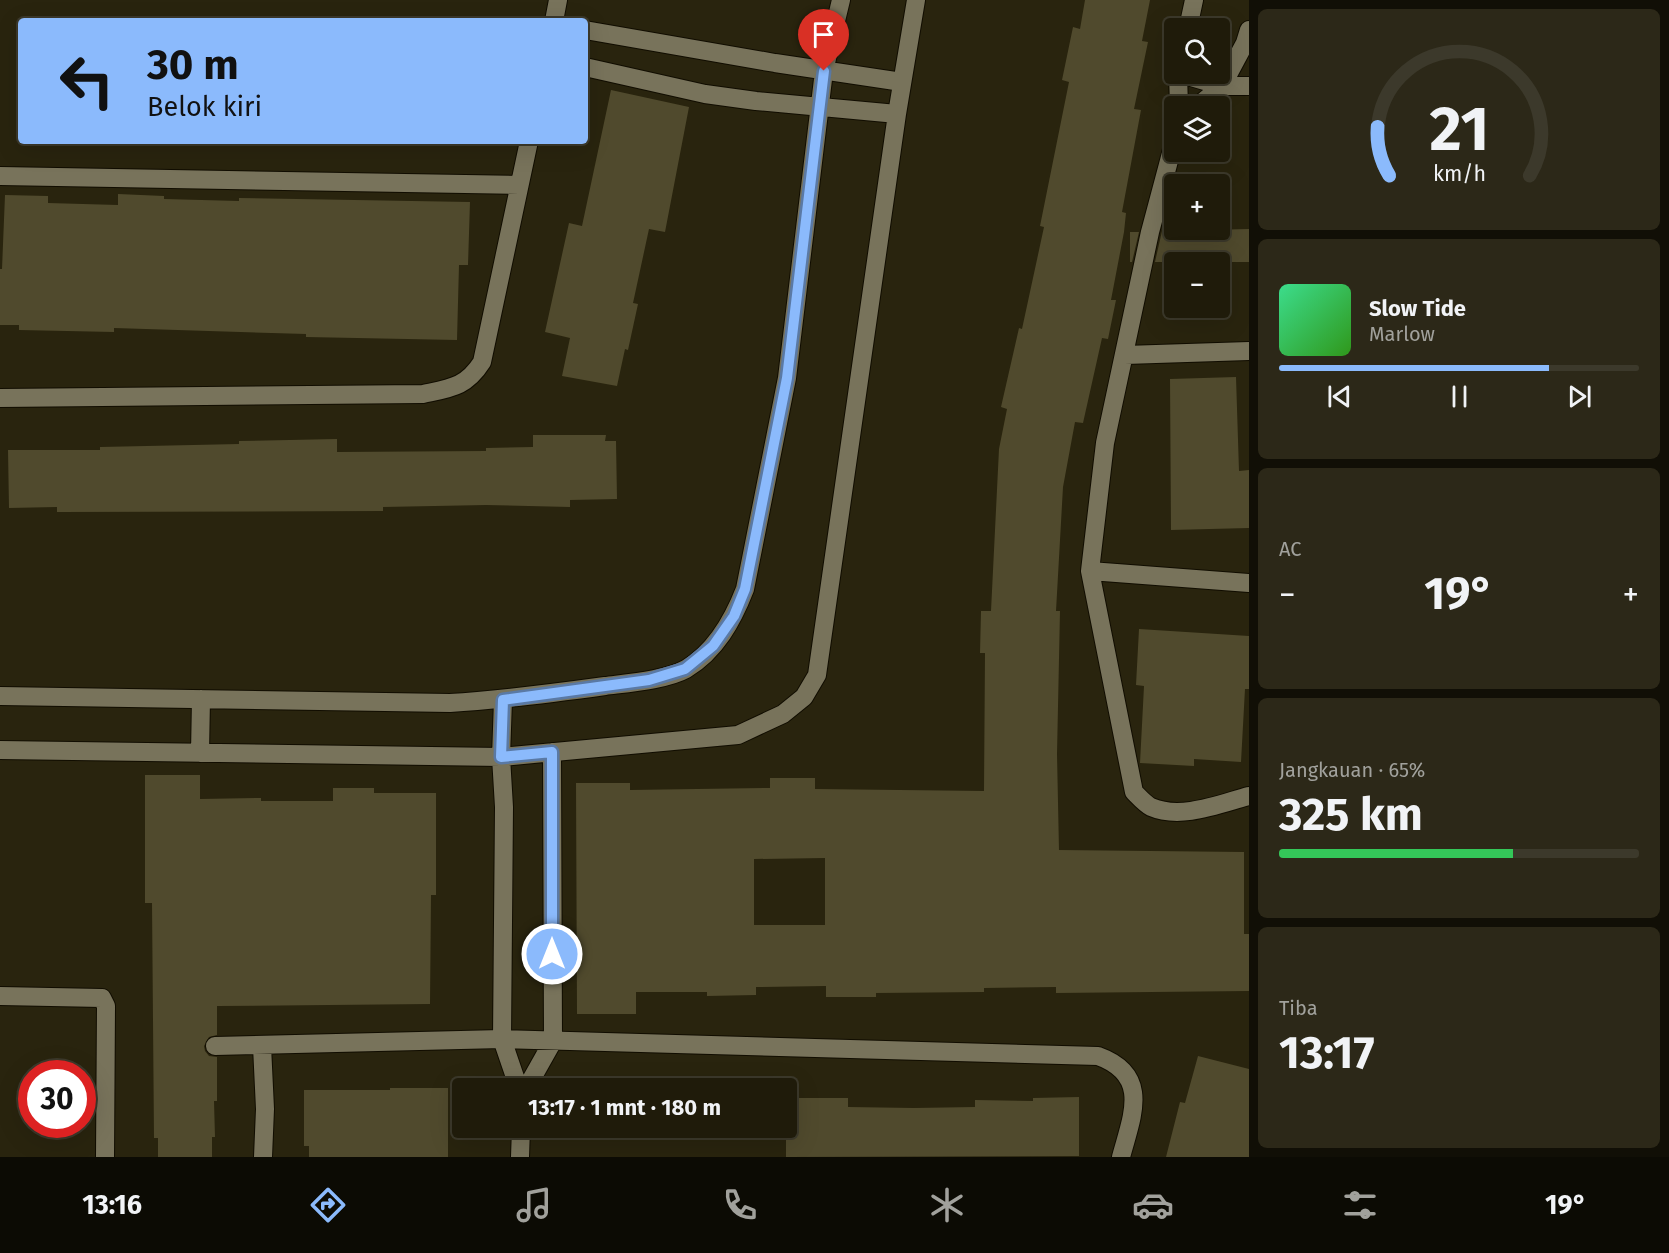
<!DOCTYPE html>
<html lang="id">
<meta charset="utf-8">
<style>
body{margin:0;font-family:"Fira Sans",sans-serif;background:#2c2818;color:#f1f3f6;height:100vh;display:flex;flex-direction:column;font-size:22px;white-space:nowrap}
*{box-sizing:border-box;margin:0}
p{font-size:20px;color:#a1a19c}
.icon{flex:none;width:33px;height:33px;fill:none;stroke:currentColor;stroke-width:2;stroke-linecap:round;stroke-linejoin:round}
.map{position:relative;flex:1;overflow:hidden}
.drawer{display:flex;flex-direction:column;gap:9px;padding:9px;background:#110f06;width:420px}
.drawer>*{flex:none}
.guide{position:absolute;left:18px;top:18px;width:570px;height:126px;border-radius:6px;box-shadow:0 6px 24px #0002,0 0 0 2px #3c392b;background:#8bbafc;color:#111;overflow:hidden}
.fabs{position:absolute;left:1164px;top:18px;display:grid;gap:12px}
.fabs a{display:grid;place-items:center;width:66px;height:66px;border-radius:6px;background:#1f1b0a;box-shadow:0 6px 24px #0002,0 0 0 2px #3c392b;font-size:30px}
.speed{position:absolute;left:18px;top:1060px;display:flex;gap:12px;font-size:30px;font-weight:700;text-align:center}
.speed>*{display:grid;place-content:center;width:78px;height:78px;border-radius:50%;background:#1f1b0a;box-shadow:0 6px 24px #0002,0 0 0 2px #3c392b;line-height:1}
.speed .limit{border:9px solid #d22;background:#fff;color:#111}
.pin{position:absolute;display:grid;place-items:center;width:51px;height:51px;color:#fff;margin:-62px -26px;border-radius:50% 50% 50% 0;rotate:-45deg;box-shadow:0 0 6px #0007}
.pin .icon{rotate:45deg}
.me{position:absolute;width:66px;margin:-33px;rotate:0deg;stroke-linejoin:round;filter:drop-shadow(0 0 4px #0008)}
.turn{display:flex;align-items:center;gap:21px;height:126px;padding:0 30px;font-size:27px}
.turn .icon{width:78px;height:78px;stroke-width:2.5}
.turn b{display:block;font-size:42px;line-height:51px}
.big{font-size:45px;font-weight:700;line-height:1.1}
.drawer .widget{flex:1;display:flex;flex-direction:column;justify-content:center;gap:9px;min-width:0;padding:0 21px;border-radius:9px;background:#2c2818}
.drawer .dial{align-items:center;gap:0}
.dial svg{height:156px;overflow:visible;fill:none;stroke:#3c392b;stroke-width:7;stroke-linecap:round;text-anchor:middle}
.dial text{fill:#f1f3f6;stroke:none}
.song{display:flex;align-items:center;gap:18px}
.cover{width:72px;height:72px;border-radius:9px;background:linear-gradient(135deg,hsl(150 70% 55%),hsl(110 70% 35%))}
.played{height:6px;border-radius:3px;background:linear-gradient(90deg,#8bbafc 75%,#3c392b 75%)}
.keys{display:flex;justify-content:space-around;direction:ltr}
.heat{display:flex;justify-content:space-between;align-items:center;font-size:33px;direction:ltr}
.charge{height:9px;border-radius:4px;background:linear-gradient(90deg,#34c759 65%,#3c392b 0)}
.trip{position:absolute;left:452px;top:1078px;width:345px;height:60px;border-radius:6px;background:#1f1b0a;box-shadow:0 6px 24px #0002,0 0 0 2px #3c392b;font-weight:700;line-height:60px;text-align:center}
.menu{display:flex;height:96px;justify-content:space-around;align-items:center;background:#0c0b04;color:#a1a19c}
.menu .icon{width:42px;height:42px}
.menu .active{color:#8bbafc}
.menu b{font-size:27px;color:#f1f3f6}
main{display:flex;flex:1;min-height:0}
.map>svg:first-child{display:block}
</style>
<main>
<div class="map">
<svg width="1249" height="1157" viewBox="0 0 1249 1157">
<rect width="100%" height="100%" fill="#29240e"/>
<path fill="#504a2d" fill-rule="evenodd" d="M 1085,0 L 1150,0 L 1142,41 L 1148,42 L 1134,109 L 1141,110 L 1122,212 L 1126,213 L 1124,232 L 1111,300 L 1116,300 L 1108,339 L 1102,338 L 1083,423 L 1075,422 L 1063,487 L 1056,611 L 1060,611 L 1057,754 L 1059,850 L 1244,852 L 1244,934 L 1249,934 L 1249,991 L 1056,993 L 1056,987 L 984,988 L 984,992 L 876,993 L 876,997 L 826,997 L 826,986 L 756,987 L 756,995 L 707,996 L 707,992 L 636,992 L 636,1014 L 577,1014 L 576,783 L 630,783 L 630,790 L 770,788 L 770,778 L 815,778 L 815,789 L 984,791 L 985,653 L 980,653 L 981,611 L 991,611 L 999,449 L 1007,409 L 1001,407 L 1019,328 L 1022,329 L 1044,227 L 1040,226 L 1069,82 L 1062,80 L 1073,27 L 1080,29 ZM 825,858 L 825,925 L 754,925 L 754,859 Z
M 611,90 L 689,107 L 665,232 L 649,229 L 633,303 L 638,304 L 628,350 L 625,349 L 617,386 L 562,376 L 570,338 L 545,332 L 569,223 L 582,226 Z
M 118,194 L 164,196 L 164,199 L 239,201 L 239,198 L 470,202 L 468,265 L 459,265 L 457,340 L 306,337 L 306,334 L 114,328 L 114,332 L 19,330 L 19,325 L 0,325 L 0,269 L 2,269 L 5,195 L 48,196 L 48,203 L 118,205 Z
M 1249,229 L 1249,262 L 1155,262 L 1162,231 Z
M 1130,232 L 1139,232 L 1132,262 L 1130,262 Z
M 1236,377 L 1239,471 L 1249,470 L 1249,528 L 1171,530 L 1170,379 Z
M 533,435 L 606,435 L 605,441 L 616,441 L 617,499 L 570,500 L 570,507 L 486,505 L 383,507 L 383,511 L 57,512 L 57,507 L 9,508 L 8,450 L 100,450 L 100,447 L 239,444 L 239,441 L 337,439 L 337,452 L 486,451 L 486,448 L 533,447 Z
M 1139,629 L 1249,636 L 1249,689 L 1245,689 L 1241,762 L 1194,759 L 1194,766 L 1140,763 L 1144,686 L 1136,685 Z
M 145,775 L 200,775 L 200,799 L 261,798 L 261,801 L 333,801 L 333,788 L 374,788 L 374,793 L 436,793 L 436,895 L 431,895 L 430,1004 L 217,1006 L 217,1035 L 209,1037 L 204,1046 L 205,1051 L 209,1056 L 217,1057 L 217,1101 L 214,1101 L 215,1137 L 212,1137 L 212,1157 L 158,1157 L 158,1138 L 154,1138 L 152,903 L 145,903 Z
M 1198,1056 L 1249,1069 L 1249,1157 L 1166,1157 L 1180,1102 L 1185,1103 Z
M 390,1088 L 448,1088 L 448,1157 L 309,1157 L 309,1146 L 304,1146 L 304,1090 L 390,1090 Z
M 1079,1097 L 1079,1156 L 786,1157 L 786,1106 L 795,1106 L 795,1098 L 848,1098 L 848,1107 L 914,1108 L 975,1107 L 975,1100 L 1033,1101 L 1033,1098 Z"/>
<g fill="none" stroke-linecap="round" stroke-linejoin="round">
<defs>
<path id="minor" d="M 554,21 L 558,0
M 1188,28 L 1194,0
M 585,30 L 775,63 L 902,82
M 585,67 L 705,94 L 756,101 L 897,114
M 1178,74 L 1179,106
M 1181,74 L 1222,86 L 1249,86
M 1198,106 L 1222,86 L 1245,43 L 1249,30
M 1174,142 L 1150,232 L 1105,443 L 1090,571 L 1134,792 C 1139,797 1145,804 1151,807 C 1181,820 1219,804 1249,796
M 0,176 L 519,185
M 1125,355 L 1249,351
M 0,398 L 423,394 C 451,388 466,387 482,362 L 529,141
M 1090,571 L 1249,583
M 0,696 L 450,703 C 502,700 554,693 605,686 C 628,683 666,680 686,669 C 716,651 733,620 745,589 L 787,378 L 824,71 L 841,0
M 503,700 L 501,757 L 504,807 L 502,1039 L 519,1089
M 0,750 L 501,757 L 738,735 L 783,714 L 804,697 L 817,675 L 897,114 L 916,0
M 200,753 L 201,699
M 0,996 L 102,998 L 106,1006 L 105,1157
M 215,1046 L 502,1039 L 1098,1056 C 1151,1075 1132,1116 1121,1157
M 262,1046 L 265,1109 L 263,1157
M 526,1089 L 553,1041 L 552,752
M 520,1157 L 521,1128"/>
</defs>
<use href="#minor" stroke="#110d00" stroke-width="20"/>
<use href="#minor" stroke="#78735b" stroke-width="18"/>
</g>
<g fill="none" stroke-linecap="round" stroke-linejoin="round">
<defs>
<path id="route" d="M 552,954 L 552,752 L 501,757 L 503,700 L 649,680 L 685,669 L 713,646 L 734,616 L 745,589 L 787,378 L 824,71"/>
</defs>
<use href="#route" stroke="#5a79a4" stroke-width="15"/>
<use href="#route" stroke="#8bbafc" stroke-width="10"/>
</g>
</svg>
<div class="fabs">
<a><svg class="icon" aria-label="search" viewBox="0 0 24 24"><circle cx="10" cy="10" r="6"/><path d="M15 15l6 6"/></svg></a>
<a><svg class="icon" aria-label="layers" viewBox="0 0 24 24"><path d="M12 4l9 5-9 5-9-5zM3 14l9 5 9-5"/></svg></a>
<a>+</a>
<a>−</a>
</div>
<div class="speed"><div class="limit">30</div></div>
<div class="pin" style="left:824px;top:71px;background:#d93025"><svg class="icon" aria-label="arrive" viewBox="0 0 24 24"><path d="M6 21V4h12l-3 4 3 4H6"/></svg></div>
<svg class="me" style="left:552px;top:954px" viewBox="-20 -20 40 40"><circle r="17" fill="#8bbafc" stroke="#fff" stroke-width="3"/><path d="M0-11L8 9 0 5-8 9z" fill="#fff"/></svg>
<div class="trip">13:17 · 1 mnt · 180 m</div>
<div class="guide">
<div class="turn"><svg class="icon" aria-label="left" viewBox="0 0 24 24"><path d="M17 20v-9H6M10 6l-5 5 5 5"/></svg><div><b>30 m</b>Belok kiri</div></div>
</div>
</div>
<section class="drawer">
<div class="widget dial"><svg viewBox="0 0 100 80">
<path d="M14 69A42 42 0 1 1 86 69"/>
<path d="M14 69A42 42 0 0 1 8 44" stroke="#8bbafc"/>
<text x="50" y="56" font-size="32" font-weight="700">21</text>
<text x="50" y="72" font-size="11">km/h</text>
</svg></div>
<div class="widget">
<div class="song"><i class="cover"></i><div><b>Slow Tide</b><p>Marlow</p></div></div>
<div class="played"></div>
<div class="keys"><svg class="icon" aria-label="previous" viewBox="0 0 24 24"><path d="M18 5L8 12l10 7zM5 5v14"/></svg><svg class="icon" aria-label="pause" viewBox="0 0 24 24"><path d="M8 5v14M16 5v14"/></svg><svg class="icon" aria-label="next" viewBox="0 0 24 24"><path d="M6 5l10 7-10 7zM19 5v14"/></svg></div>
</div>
<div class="widget"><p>AC</p>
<div class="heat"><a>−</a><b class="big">19°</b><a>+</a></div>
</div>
<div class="widget"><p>Jangkauan · 65%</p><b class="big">325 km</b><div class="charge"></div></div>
<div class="widget"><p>Tiba</p><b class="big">13:17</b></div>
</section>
</main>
<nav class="menu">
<b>13:16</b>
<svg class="icon active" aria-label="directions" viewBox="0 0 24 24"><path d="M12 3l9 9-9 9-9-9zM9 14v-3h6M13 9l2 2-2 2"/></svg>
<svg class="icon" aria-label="music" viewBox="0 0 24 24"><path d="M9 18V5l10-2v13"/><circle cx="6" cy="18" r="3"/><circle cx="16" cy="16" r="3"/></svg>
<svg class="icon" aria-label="phone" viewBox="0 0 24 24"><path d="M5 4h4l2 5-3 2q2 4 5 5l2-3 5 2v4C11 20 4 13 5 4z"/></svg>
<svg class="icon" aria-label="climate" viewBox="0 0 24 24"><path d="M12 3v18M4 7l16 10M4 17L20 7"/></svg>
<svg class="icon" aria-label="car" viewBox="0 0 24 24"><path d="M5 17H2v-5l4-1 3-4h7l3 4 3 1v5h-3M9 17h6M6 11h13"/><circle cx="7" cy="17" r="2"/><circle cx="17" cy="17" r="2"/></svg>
<svg class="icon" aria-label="filters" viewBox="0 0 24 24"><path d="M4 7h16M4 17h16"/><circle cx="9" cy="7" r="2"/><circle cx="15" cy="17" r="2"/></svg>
<b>19°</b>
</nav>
